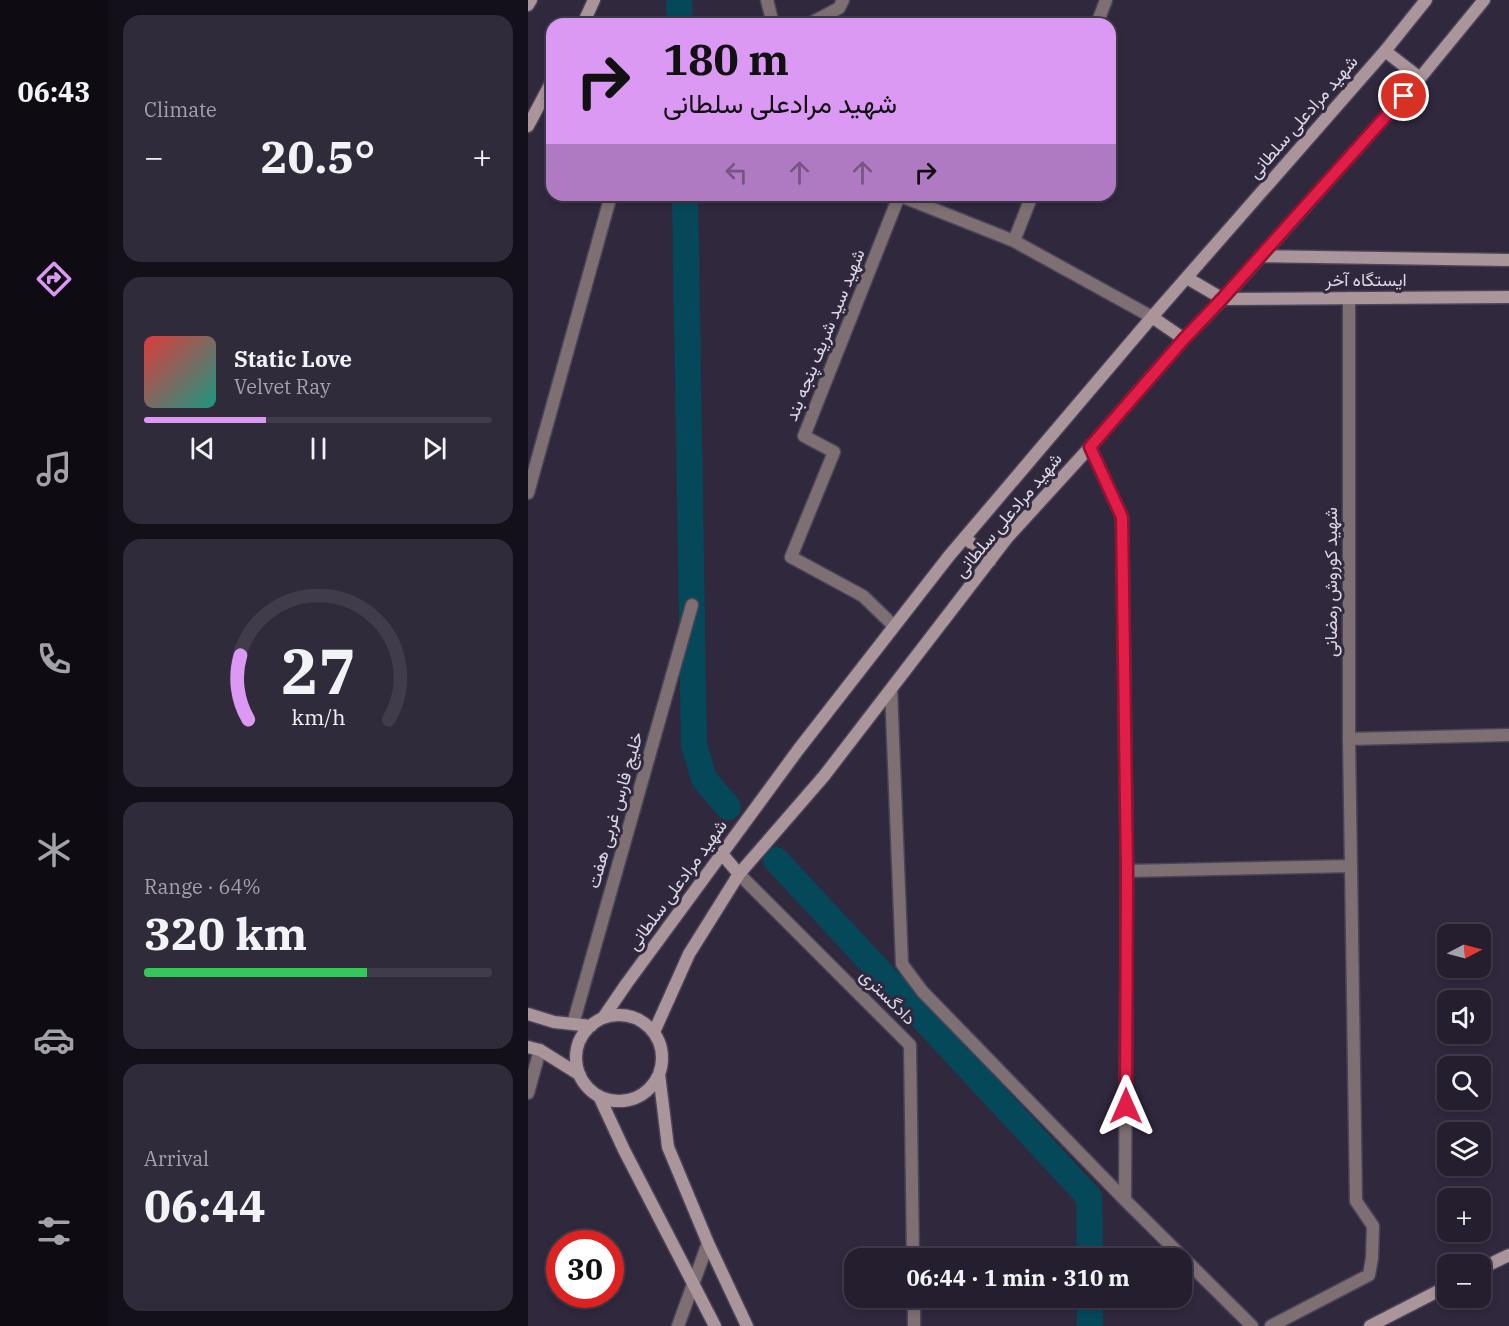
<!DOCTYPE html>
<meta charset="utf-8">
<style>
body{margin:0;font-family:"IBM Plex Serif",Vazirmatn,serif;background:#302b3a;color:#f1f3f6;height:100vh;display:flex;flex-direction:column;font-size:22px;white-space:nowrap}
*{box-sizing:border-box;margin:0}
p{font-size:20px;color:#a3a2aa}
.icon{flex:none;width:33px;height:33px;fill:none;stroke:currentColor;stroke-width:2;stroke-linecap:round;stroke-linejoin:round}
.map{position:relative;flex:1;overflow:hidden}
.sheet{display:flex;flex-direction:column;gap:15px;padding:15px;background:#141019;width:420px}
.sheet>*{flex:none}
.top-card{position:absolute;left:18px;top:18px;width:570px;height:183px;border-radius:18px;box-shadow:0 3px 9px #0003,0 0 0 2px #413c4a;background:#dc99f4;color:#111;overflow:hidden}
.needle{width:39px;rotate:84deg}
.buttons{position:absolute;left:909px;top:924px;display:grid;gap:12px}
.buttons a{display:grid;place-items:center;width:54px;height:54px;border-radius:12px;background:#241e2e;box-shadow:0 3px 9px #0003,0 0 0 2px #413c4a;font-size:30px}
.speed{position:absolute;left:18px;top:1230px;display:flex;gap:12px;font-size:30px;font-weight:700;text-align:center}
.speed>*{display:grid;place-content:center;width:78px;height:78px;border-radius:50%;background:#241e2e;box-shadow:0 3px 9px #0003,0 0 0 2px #413c4a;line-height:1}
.speed .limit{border:9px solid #d22;background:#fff;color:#111}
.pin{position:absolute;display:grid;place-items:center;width:51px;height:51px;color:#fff;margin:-26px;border:3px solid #fff;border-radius:50%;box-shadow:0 2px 6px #0007}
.me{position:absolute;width:66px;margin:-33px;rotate:0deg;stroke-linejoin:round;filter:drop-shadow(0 0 4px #0008)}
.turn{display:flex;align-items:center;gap:21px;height:126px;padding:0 18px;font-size:27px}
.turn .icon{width:78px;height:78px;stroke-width:2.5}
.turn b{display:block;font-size:42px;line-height:51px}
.lanes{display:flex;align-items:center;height:57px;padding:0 18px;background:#0003;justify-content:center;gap:30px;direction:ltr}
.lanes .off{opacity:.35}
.big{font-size:45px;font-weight:700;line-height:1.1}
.sheet .widget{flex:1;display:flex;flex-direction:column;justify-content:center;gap:9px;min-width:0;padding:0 21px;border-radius:18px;background:#302b3a}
.sheet .dial{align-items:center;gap:0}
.dial svg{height:156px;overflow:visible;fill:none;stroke:#413c4a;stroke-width:7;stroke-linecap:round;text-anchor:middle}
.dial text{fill:#f1f3f6;stroke:none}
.song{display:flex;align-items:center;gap:18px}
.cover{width:72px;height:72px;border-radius:9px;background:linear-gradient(135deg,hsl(0 70% 55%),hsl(170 70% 35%))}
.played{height:6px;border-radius:3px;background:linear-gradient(90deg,#dc99f4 35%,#413c4a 35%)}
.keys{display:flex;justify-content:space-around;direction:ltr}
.heat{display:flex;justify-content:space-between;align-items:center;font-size:33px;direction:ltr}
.charge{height:9px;border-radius:4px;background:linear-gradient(90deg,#34c759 64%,#413c4a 0)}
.trip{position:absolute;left:316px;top:1248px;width:348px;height:60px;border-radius:18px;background:#241e2e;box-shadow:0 3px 9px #0003,0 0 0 2px #413c4a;font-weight:700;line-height:60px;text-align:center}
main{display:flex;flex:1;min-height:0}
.dock{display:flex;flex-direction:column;width:108px;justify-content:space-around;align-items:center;background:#0e0c12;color:#a3a2aa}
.dock .icon{width:42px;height:42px}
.dock .active{color:#dc99f4}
.dock b{font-size:27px;color:#f1f3f6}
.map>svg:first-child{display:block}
</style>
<main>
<nav class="dock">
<b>06:43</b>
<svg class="icon active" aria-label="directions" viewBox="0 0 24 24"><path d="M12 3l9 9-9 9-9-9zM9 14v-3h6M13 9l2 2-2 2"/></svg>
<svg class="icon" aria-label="music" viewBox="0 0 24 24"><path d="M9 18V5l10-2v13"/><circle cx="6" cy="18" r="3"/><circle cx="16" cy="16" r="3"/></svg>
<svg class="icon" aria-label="phone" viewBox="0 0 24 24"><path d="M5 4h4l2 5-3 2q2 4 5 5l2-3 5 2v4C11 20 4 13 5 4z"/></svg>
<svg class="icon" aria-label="climate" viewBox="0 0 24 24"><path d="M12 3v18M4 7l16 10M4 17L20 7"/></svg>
<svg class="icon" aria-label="car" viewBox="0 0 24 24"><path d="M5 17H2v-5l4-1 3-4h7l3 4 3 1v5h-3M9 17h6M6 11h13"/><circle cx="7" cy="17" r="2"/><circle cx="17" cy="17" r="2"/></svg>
<svg class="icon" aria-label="filters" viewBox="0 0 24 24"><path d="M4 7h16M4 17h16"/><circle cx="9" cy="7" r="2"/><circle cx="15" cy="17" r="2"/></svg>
</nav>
<section class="sheet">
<div class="widget"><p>Climate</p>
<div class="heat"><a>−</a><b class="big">20.5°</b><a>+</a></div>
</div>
<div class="widget">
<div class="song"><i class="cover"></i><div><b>Static Love</b><p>Velvet Ray</p></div></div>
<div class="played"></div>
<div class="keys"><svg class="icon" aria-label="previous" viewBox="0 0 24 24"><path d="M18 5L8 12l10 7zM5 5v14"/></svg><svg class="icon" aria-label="pause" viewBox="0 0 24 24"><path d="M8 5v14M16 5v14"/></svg><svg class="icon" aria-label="next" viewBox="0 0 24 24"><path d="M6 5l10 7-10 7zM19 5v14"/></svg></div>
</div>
<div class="widget dial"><svg viewBox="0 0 100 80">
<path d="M14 69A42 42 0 1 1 86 69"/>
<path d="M14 69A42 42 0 0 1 10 36" stroke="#dc99f4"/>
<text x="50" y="56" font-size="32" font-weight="700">27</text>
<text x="50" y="72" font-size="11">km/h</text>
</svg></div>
<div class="widget"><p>Range · 64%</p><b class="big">320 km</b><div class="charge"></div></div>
<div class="widget"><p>Arrival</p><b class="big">06:44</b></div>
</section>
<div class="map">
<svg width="981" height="1326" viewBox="0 0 981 1326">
<rect width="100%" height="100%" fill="#30283d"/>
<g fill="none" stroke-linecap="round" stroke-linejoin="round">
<path stroke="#05485a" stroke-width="26" d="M 151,0 L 152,24
M 157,195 L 166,745 L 176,779 L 200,807
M 248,860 L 561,1197 L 562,1258
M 562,1298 L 562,1326"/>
<defs>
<path id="street" d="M 239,0 L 245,24
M 281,24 L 311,8 L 315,0
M 569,24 L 578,0
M 370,195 L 486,241 L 624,317
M 486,241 L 504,195
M 821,298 L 821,739 L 823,866
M 562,447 L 594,517 L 599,871 L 597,1200
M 0,493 L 83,195
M 366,626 L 335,596 L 263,557 L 306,452 L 276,436 L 371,196
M 363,689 L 374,964 L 394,991 L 597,1200 L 724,1326
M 821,739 L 981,735
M 599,871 L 823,866 L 828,1201 L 845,1226 L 844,1258 L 841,1275 L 743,1326
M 211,874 L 382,1045 L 385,1258
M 45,1024 L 164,605
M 0,1093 L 12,1050
M 386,1298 L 386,1326
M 150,1326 L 180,1243"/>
<path id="secondary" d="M 0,5 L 3,0
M 55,24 L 66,0
M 857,51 L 892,78
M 0,126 L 24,81
M 732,256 L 981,260
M 659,278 L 695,299 L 981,297
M 624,317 L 656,339
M 437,537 L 462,561
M 194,854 L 211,874
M 0,1014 L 26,1022 L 63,1026
M48 1058a43 43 0 1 1 86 0a43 43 0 1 1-86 0Z
M 75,1018 L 99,983 L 270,750 L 421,556 L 624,317 L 857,51 L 898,0
M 126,1032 L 161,954 L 211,874 L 296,776 L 479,538 L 562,447 L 656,339 L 695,299 L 892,78 L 956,0
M 0,1047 L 12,1050 L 52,1075
M 131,1074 L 140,1147 L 180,1243 L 219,1326
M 71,1096 L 96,1150 L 187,1326
M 952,1269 L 981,1255
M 842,1326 L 920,1286"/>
</defs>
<use href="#street" stroke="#4b4458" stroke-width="15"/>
<use href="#secondary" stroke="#4b4458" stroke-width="15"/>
<use href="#street" stroke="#7d6f72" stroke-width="12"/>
<use href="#secondary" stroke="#aa959a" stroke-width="12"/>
</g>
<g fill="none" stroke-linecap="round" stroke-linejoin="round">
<defs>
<path id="route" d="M 598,1106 L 599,871 L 594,517 L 562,447 L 656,339 L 694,299 L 876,96"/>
</defs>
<use href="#route" stroke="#92132f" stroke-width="15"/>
<use href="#route" stroke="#e11d48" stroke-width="10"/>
</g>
<g text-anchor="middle" stroke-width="6" stroke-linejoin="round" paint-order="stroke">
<g font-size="18" fill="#dad6e4" stroke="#30283d">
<text transform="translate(775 117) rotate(-49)" y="6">شهید مرادعلی سلطانی</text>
<text x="838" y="286">ایستگاه آخر</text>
<text transform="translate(297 335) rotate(-68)" y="6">شهید سید شریف پنجه بند</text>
<text transform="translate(480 515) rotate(-50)" y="6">شهید مرادعلی سلطانی</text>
<text transform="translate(803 582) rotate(-90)" y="6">شهید کوروش رمضانی</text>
<text transform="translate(87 810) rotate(-74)" y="6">خلیج فارس غربی هفت</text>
<text transform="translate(149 885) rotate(-54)" y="6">شهید مرادعلی سلطانی</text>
<text transform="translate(360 997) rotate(45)" y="6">دادگستری</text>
</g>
</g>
</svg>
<div class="buttons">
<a><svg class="needle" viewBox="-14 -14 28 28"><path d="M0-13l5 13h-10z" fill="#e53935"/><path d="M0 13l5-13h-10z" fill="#a3a2aa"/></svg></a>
<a><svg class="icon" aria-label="sound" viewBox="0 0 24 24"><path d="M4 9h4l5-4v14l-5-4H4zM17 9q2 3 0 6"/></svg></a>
<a><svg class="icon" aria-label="search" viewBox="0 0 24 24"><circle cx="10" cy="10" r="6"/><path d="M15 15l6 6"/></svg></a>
<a><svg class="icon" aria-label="layers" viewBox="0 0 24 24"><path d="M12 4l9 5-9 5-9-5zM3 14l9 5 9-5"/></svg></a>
<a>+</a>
<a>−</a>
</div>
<div class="speed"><div class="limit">30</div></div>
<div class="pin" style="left:876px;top:96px;background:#d93025"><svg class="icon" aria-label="arrive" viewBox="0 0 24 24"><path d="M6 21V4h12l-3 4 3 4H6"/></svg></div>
<svg class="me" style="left:598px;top:1106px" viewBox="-20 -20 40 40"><path d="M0-17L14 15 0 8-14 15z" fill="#e11d48" stroke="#fff" stroke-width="4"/></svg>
<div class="trip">06:44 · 1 min · 310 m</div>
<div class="top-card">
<div class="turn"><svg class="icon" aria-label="right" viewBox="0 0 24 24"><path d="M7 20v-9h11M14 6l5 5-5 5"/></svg><div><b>180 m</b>شهید مرادعلی سلطانی</div></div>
<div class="lanes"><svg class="icon off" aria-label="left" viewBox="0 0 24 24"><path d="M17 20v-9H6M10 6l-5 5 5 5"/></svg><svg class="icon off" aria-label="ahead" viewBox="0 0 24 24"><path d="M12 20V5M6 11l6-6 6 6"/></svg><svg class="icon off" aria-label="ahead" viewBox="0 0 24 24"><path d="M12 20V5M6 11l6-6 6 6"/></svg><svg class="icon" aria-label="right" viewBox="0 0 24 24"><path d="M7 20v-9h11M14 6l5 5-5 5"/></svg></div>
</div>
</div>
</main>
